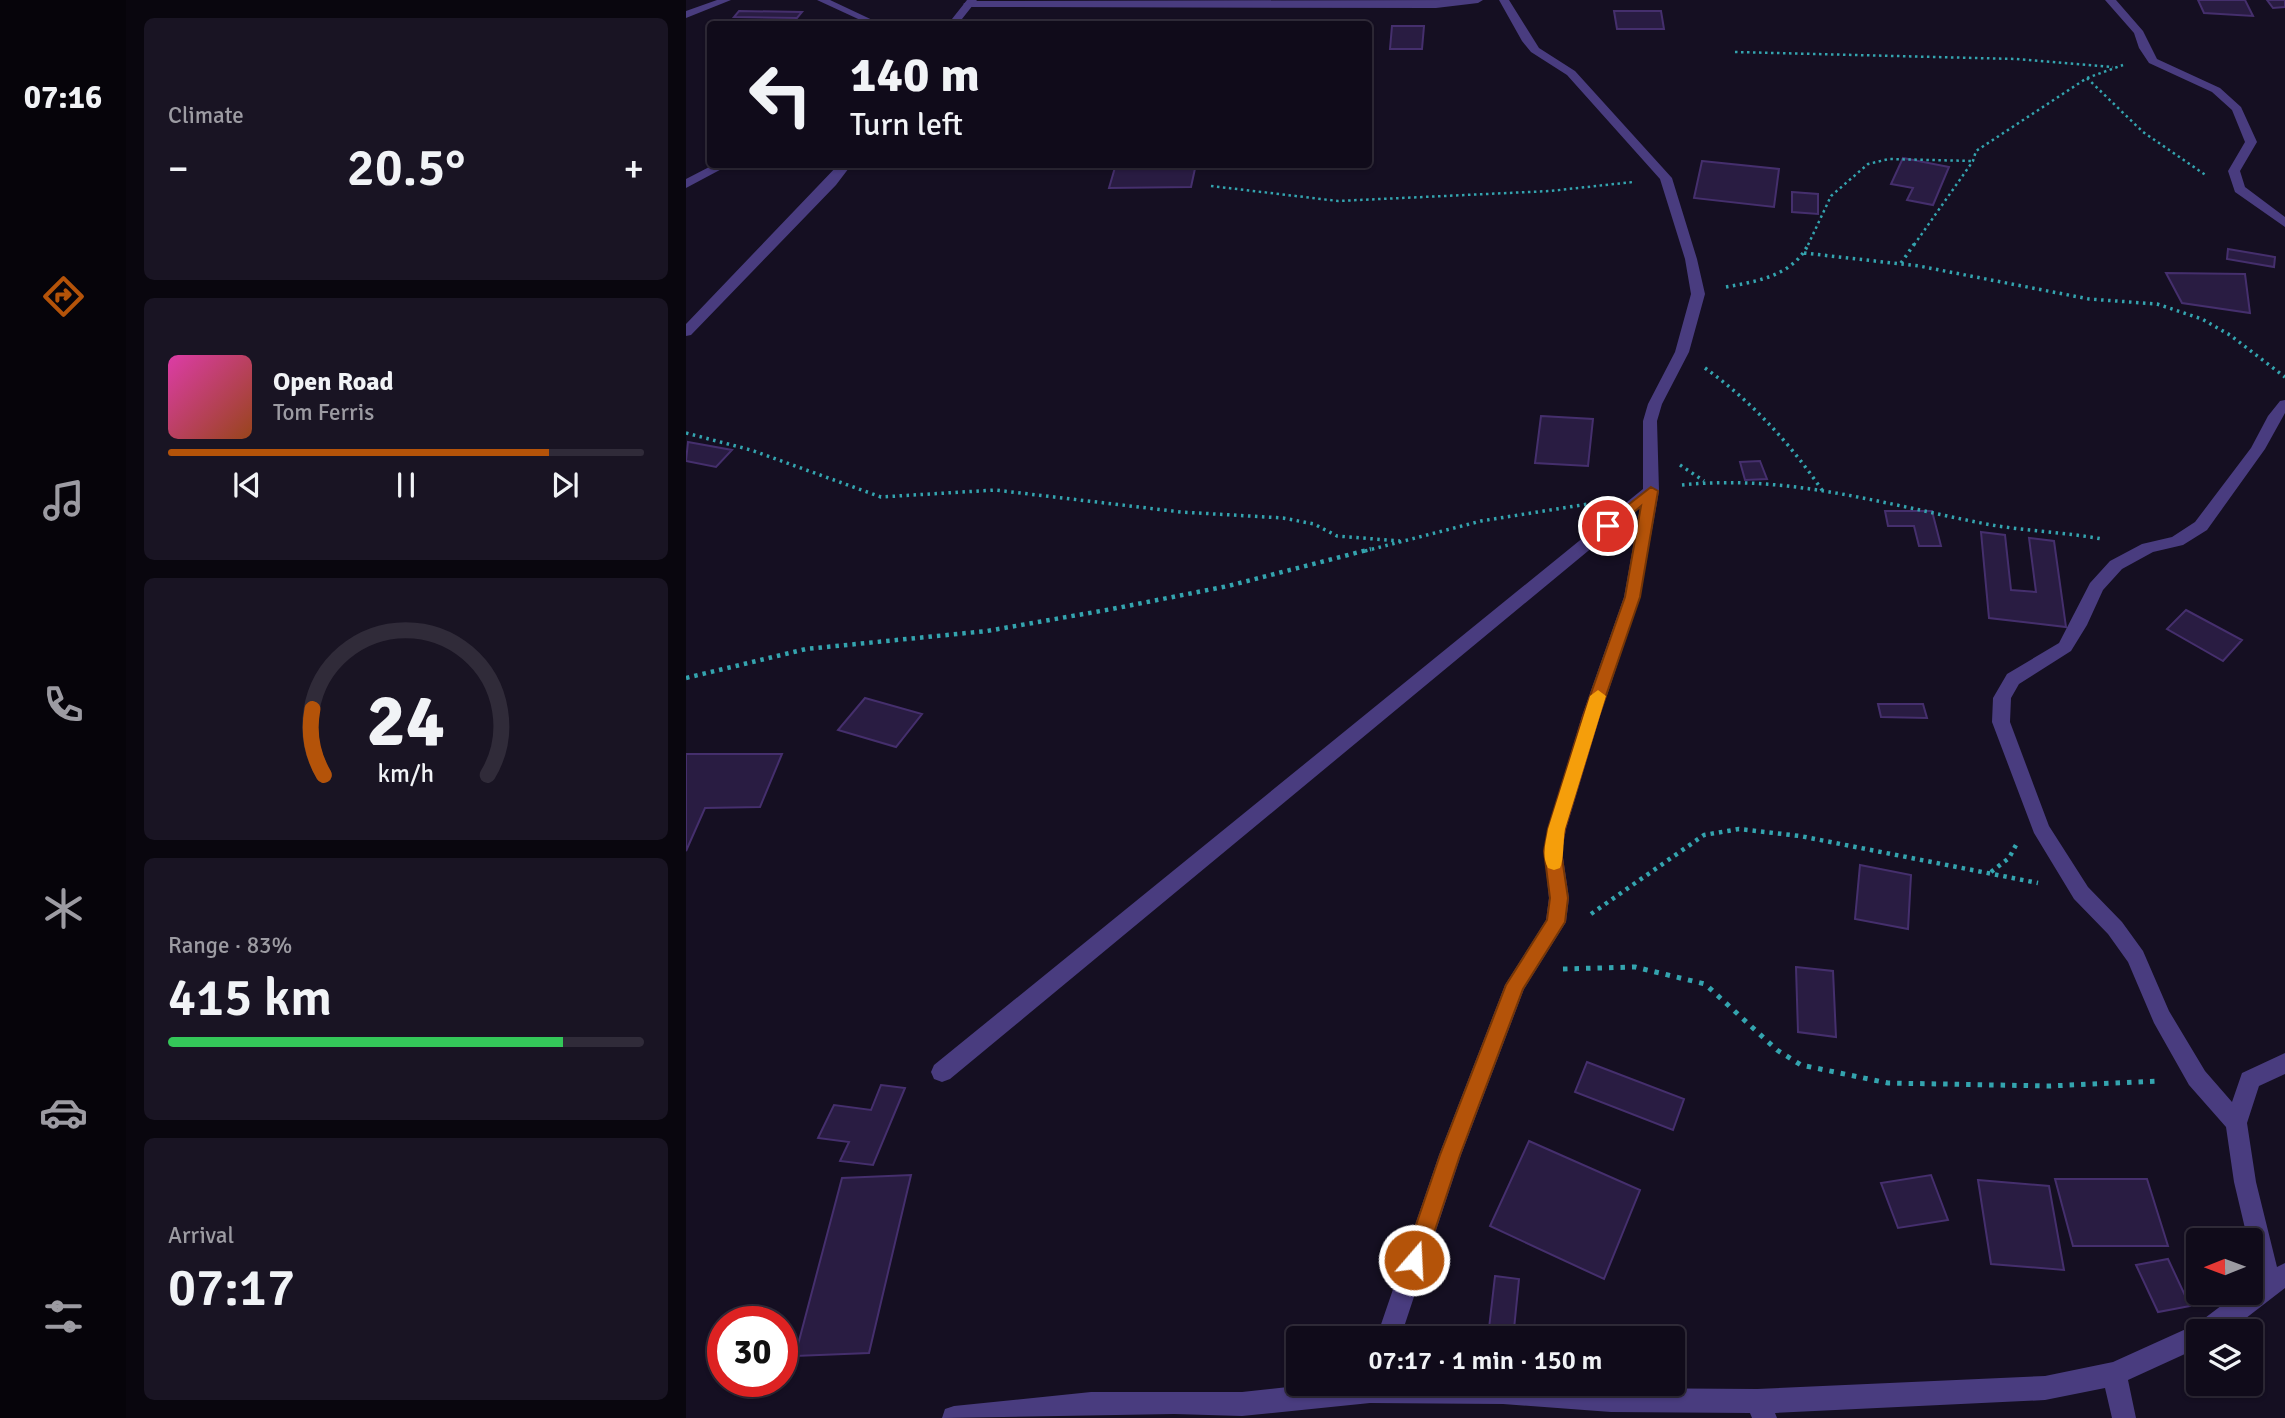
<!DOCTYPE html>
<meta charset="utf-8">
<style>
body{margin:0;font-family:Signika,sans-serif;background:#191423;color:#f1f3f6;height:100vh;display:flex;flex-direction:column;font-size:26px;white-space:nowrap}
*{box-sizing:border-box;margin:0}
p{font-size:23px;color:#9c9ba2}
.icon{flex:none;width:38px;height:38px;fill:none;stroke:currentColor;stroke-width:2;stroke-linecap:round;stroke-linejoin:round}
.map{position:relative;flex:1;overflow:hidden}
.drawer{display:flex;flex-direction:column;gap:18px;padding:18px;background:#09060e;width:560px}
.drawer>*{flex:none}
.banner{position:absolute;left:21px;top:21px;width:665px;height:147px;border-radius:7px;box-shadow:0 2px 5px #0004,0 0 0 2px #302b39;background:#100b1a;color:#f1f3f6;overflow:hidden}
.needle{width:46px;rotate:269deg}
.buttons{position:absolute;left:1500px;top:1228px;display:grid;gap:14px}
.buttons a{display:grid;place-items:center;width:77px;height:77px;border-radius:7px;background:#100b1a;box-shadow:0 2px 5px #0004,0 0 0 2px #302b39;font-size:35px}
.speed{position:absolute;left:21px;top:1306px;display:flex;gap:14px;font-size:35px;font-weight:700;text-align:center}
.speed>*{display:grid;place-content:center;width:91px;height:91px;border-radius:50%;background:#100b1a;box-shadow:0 2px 5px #0004,0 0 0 2px #302b39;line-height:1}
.speed .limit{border:10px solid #d22;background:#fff;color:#111}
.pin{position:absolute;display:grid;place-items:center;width:60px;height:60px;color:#fff;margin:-30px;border:4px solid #fff;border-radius:50%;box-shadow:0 2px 7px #0007}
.me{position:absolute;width:77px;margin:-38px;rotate:19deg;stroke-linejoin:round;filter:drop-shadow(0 0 5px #0008)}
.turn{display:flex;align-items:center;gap:24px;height:147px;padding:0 28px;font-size:32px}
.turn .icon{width:91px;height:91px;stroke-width:2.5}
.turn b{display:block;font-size:49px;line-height:60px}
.big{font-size:52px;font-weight:600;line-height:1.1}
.drawer .card{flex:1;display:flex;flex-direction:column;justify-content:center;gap:10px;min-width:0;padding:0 24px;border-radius:10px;background:#191423}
.drawer .dial{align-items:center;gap:0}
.dial svg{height:182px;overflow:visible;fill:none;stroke:#302b39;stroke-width:7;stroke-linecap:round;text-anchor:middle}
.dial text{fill:#f1f3f6;stroke:none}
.song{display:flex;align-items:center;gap:21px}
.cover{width:84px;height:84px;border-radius:10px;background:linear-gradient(135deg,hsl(320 70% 55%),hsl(20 70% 35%))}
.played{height:7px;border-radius:4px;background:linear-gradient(90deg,#b45309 80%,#302b39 80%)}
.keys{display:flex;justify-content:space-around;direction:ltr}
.heat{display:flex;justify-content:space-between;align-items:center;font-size:38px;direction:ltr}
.charge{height:10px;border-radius:5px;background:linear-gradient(90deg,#34c759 83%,#302b39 0)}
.trip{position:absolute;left:600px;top:1326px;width:399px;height:70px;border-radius:7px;background:#100b1a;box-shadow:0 2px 5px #0004,0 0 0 2px #302b39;font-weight:600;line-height:70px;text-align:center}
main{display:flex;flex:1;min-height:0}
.menu{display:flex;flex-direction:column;width:126px;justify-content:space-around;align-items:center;background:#06040a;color:#9c9ba2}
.menu .icon{width:49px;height:49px}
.menu .on{color:#b45309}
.menu b{font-size:32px;color:#f1f3f6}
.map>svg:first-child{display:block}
</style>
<main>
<nav class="menu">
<b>07:16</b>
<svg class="icon on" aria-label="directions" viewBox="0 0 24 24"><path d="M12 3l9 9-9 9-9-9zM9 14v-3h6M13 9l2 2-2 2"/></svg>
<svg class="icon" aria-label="music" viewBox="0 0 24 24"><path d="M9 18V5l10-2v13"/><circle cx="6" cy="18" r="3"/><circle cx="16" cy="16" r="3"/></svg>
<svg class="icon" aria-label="phone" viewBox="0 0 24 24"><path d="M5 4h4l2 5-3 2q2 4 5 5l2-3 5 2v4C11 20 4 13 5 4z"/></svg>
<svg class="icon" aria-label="climate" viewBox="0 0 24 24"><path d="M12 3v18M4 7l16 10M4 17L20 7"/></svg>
<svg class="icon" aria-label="car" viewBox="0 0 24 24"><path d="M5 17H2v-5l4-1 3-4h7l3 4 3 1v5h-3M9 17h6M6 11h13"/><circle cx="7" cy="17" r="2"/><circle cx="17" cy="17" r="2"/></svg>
<svg class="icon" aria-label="filters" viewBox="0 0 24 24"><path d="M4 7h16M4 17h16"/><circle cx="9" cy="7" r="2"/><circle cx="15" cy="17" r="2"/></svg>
</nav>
<section class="drawer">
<div class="card"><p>Climate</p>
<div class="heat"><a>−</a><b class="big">20.5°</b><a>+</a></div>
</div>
<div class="card">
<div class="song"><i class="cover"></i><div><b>Open Road</b><p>Tom Ferris</p></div></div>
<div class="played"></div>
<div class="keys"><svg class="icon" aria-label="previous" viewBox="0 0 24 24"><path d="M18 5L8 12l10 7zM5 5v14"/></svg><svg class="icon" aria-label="pause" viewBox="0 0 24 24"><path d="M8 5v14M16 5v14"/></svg><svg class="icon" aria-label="next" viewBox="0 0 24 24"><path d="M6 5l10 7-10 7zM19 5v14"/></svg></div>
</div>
<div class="card dial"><svg viewBox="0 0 100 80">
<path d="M14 69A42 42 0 1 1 86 69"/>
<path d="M14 69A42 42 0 0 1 9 40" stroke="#b45309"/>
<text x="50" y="56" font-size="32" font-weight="700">24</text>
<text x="50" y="72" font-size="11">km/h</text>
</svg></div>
<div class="card"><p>Range · 83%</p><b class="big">415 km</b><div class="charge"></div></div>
<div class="card"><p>Arrival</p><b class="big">07:17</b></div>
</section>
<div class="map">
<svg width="1599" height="1418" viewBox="0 0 1599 1418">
<rect width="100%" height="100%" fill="#150f22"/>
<path fill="#291c42" stroke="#452f6d" stroke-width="2" d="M 1512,0 L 1559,0 L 1567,16 L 1518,13 Z
M 1581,0 L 1599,0 L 1599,7 L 1587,8 Z
M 53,11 L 116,12 L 111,18 L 48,17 Z
M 928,11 L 975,11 L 978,29 L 931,29 Z
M 706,26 L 738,26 L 736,49 L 704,49 Z
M 1217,158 L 1263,167 L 1247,205 L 1221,200 L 1227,188 L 1205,184 Z
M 1016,161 L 1093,169 L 1088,207 L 1008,198 Z
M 430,164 L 510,164 L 505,187 L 423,188 Z
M 1106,192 L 1132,194 L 1132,214 L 1106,212 Z
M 1542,249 L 1589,257 L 1588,267 L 1541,259 Z
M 1480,273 L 1559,274 L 1564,313 L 1496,303 Z
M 855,416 L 907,419 L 902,466 L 849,463 Z
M 2,442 L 46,450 L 30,467 L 0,461 Z
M 1074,461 L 1081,479 L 1059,480 L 1054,462 Z
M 1199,511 L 1246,511 L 1255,546 L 1233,546 L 1228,526 L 1202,526 Z
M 1295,532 L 1319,535 L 1325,590 L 1350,592 L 1343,538 L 1368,541 L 1380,627 L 1303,618 Z
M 1500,610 L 1556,640 L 1537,661 L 1481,629 Z
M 179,698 L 236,714 L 210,747 L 152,730 Z
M 1192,704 L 1237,704 L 1241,718 L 1195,717 Z
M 0,754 L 96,754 L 74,807 L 19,808 L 0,851 Z
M 1174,865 L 1225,875 L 1222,929 L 1169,919 Z
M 1110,967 L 1147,971 L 1150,1037 L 1112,1032 Z
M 901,1062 L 998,1099 L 987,1130 L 889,1092 Z
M 195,1085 L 219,1088 L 187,1165 L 154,1161 L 163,1142 L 132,1138 L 148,1105 L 185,1110 Z
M 843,1141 L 954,1190 L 918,1279 L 804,1226 Z
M 225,1175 L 183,1353 L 109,1356 L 156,1178 Z
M 1245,1175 L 1262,1220 L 1212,1228 L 1195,1183 Z
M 1369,1179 L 1461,1179 L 1482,1246 L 1387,1246 Z
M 1292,1180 L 1363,1186 L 1378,1270 L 1305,1264 Z
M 1482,1259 L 1504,1306 L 1472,1312 L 1450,1265 Z
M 809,1276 L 833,1279 L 827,1339 L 802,1337 Z"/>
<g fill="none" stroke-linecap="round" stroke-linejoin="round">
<path stroke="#34a4af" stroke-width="2.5" stroke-dasharray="2.5 3.5" stroke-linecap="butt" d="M 1049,52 L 1330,59 L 1427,67
M 1401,78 L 1457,132 L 1521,176
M 525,186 L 652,201 L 864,191 L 947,182
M 1122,245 L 1145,196 L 1182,164 L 1203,159 L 1287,161
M 1228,245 L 1287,161 L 1290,151 L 1401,78 L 1437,65"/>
<path stroke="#34a4af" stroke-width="3.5" stroke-dasharray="2.5 4.5" stroke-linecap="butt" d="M 1118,253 L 1233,266 L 1403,299 L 1471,304 L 1516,319 L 1544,335 L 1599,377
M 1215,263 L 1229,243
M 1040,287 C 1072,281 1107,276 1123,243
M 1019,368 C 1066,402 1103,442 1136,490
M 0,433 L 65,450 L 195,497 L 309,490 L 495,512 L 597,518 L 628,524 L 651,536 L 714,541
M 994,465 L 1018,481
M 996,485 C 1101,474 1198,504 1300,524 C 1338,531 1378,532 1416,539
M 679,551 L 795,521 L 902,504"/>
<path stroke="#34a4af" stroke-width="4.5" stroke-dasharray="3.5 5" stroke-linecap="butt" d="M 0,678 L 120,649 L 301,631 L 426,609 L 542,586 L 685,549
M 1305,872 L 1323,858 L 1330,845
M 905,914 L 1018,835 L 1053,829 L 1114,836 L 1352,883"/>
<path stroke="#34a4af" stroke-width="5" stroke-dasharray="4.5 7" stroke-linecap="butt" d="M 877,969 L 949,967 L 1019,984 L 1091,1050 L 1115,1065 L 1202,1083 L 1363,1086 L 1474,1081"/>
<path fill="#493c7f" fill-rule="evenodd" d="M 31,0 L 45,0 L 0,18 L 0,11 Z
M 131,0 L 144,0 L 195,24 L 183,24 Z
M 767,0 L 797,0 L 792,3 L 750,8 L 282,7 L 277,4 L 282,1 Z
M 813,0 L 823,0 L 853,48 L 889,71 L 986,178 L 1011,259 L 1019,294 L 1003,352 L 976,404 L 971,421 L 973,491 L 954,597 L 914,716 L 880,829 L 876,851 L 883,898 L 880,922 L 838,989 L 775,1155 L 714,1339 L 690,1339 L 753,1155 L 819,985 L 860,920 L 863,898 L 858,851 L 862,829 L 896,716 L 938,597 L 954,508 L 264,1079 L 256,1082 L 248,1079 L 245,1072 L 248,1065 L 957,489 L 957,421 L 962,404 L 989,352 L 1005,294 L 999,259 L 974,179 L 881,75 L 845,52 L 836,41 Z
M 1419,0 L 1430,0 L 1457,31 L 1471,59 L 1534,88 L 1555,107 L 1571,142 L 1554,171 L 1559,187 L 1599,217 L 1599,227 L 1549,192 L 1542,171 L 1559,142 L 1546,110 L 1526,92 L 1463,63 L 1453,48 L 1448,33 Z
M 29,164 L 45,164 L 0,188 L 0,179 Z
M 1599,400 L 1599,413 L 1579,449 L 1521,530 L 1497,545 L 1467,552 L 1436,569 L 1417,590 L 1401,625 L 1385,651 L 1333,684 L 1325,698 L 1324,722 L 1363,826 L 1402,887 L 1436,922 L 1457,951 L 1483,1011 L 1519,1071 L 1546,1102 L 1556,1073 L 1599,1053 L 1599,1074 L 1573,1086 L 1561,1123 L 1570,1182 L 1591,1267 L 1599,1263 L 1599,1288 L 1542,1332 L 1512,1332 L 1512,1348 L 1442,1380 L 1450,1418 L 1426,1418 L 1419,1388 L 1359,1400 L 1089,1413 L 1091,1418 L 1066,1418 L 1064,1413 L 925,1412 L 817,1404 L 684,1403 L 556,1416 L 488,1414 L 256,1418 L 259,1409 L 268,1406 L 405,1392 L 556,1392 L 629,1384 L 879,1384 L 925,1388 L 1071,1389 L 1359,1376 L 1427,1362 L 1511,1324 L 1552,1293 L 1564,1293 L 1564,1283 L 1570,1278 L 1564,1241 L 1562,1241 L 1548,1182 L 1540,1127 L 1503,1085 L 1468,1023 L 1442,962 L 1422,934 L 1388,899 L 1348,833 L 1306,722 L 1307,698 L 1321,674 L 1373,643 L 1404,583 L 1424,561 L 1456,544 L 1486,537 L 1509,522 L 1565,448 L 1582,416 L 1594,401 Z"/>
<path fill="#493c7f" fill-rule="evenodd" d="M 281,0 L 291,0 L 272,24 L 262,24 Z
M 153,164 L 166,164 L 150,185 L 5,335 L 0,336 L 0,324 Z"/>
</g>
<path fill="#b45309" stroke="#753606" stroke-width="2" d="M 965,487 L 972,491 L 954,597 L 913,716 L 879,829 L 875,851 L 882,898 L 879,922 L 837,989 L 774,1155 L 739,1260 L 736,1267 L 728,1271 L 721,1267 L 718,1260 L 754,1155 L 820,985 L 861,920 L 864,898 L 858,851 L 862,829 L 897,716 L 939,597 L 955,506 L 927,530 L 922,531 L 915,526 Z"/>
<path fill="#f59e0b" d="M 912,690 L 920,696 L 879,829 C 877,840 878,860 874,868 L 868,870 L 862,868 C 855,855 860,842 862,829 L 904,696 Z"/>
</svg>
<div class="buttons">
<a><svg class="needle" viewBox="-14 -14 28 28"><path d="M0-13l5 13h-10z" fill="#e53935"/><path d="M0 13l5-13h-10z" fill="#9c9ba2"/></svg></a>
<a><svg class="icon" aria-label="layers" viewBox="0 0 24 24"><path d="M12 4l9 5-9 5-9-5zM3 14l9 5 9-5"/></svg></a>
</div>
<div class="speed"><div class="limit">30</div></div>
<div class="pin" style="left:922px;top:526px;background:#d93025"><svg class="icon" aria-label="arrive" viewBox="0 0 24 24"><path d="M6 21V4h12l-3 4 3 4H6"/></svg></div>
<svg class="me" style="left:728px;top:1260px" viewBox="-20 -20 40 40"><circle r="17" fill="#b45309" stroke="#fff" stroke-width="3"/><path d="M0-11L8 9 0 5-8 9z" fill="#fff"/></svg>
<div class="trip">07:17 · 1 min · 150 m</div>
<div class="banner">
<div class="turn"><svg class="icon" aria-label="left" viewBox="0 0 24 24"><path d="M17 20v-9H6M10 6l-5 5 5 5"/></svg><div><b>140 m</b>Turn left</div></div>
</div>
</div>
</main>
